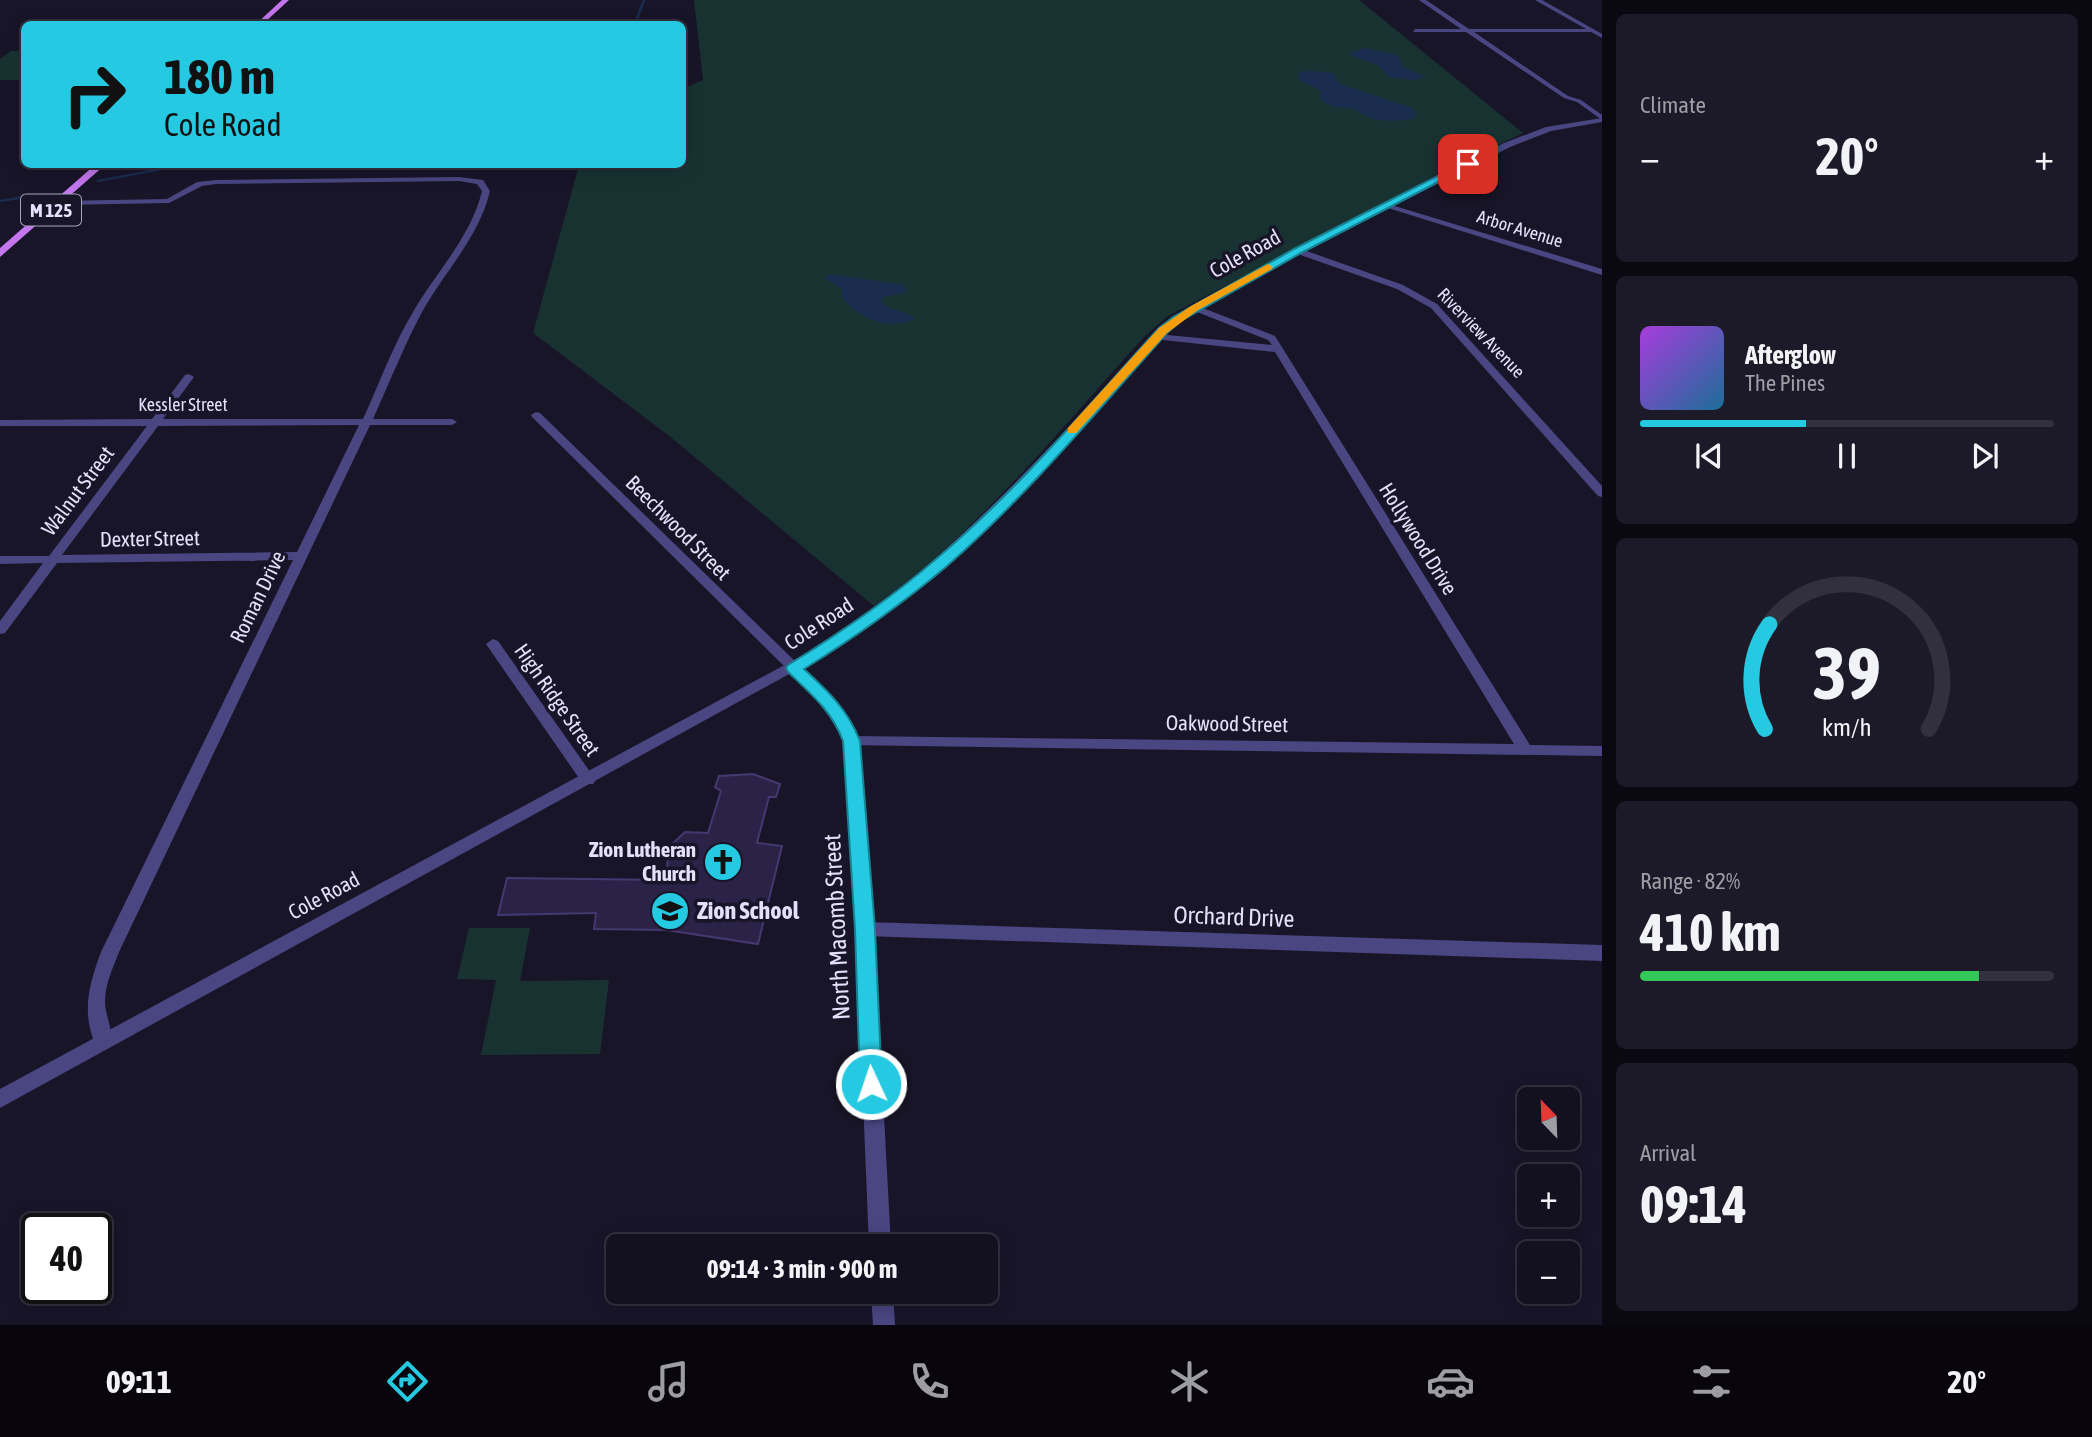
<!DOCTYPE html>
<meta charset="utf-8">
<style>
body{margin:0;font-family:"Asap Condensed",sans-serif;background:#1c1928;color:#f1f3f6;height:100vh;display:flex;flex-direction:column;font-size:26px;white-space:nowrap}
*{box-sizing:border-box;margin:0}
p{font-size:23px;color:#9d9da4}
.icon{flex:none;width:38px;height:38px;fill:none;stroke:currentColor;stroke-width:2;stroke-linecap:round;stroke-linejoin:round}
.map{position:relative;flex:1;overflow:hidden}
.side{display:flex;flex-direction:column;gap:14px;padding:14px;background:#0a0911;width:490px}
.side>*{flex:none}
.hud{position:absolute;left:21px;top:21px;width:665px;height:147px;border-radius:10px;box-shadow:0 4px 18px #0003,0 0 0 2px #32303d;background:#25cae2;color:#111;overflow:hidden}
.needle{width:46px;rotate:337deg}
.controls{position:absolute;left:1517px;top:1087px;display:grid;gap:14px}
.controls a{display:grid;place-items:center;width:63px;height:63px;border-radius:10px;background:#13101f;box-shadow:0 4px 18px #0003,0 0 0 2px #32303d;font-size:35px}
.speed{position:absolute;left:21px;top:1213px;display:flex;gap:14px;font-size:35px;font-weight:700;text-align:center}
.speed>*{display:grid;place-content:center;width:91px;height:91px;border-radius:50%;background:#13101f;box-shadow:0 4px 18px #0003,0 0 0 2px #32303d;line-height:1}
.speed .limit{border:4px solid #111;border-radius:10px;background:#fff;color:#111}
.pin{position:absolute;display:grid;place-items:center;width:60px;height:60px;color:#fff;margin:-30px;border-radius:14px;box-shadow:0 4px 10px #0006}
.me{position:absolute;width:77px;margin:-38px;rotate:357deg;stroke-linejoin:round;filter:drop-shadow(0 0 5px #0008)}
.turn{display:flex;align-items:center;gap:24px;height:147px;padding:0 28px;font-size:32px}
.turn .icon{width:91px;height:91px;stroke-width:2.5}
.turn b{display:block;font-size:49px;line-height:60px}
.big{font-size:52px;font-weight:700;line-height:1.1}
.side .card{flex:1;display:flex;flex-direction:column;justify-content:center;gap:10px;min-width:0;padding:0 24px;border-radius:10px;background:#1c1928}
.side .dial{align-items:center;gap:0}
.dial svg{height:182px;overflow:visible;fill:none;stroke:#32303d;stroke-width:7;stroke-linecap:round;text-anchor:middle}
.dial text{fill:#f1f3f6;stroke:none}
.song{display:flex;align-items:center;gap:21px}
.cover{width:84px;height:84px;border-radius:10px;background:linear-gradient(135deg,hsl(280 70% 55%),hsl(200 70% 35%))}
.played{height:7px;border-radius:4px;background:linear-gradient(90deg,#25cae2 40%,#32303d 40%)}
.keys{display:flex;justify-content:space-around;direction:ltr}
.heat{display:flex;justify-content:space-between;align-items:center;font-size:38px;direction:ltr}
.charge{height:10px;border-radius:5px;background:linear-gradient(90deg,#34c759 82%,#32303d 0)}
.trip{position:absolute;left:606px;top:1234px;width:392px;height:70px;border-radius:10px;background:#13101f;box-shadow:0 4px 18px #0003,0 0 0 2px #32303d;font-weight:700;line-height:70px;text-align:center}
.tab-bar{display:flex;height:112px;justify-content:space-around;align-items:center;background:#08060c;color:#9d9da4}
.tab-bar .icon{width:49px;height:49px}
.tab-bar .selected{color:#25cae2}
.tab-bar b{font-size:32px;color:#f1f3f6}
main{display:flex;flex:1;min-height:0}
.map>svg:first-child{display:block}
</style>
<main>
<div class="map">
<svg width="1602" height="1325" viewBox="0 0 1602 1325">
<rect width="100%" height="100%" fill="#191529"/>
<path fill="#183232" d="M 694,0 L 1359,0 L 1523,133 L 1442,172 L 1168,316 L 1146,335 C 1060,429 978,533 874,606 L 668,435 L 533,333 L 579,165 L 682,164 L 683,89 L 703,80 Z
M 11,51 L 24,51 L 24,80 L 0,80 L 0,59 Z
M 469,928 L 530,928 L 520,981 L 609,980 L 600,1054 L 481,1055 L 496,980 L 457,979 Z"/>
<path fill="#192c4e" d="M 1365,48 L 1400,56 L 1402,66 L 1425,77 L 1412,80 L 1389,77 L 1378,65 L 1354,57 L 1350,53 Z
M 1307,70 L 1332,73 L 1340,84 L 1409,107 L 1414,110 L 1417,116 C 1405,123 1381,122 1368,117 C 1362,115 1359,111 1353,109 C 1341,107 1330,108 1321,100 L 1321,91 L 1298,79 L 1298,73 Z
M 831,274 L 904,285 L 907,292 L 884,297 L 881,301 C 890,313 907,310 915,319 C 888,331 860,319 842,297 L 842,289 L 825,278 Z"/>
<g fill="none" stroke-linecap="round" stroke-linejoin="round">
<path stroke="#192c4e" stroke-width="2.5" d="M 635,24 L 644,0
M 98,181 L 188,164
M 0,201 L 37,195"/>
</g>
<path fill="#2b2347" stroke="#453870" stroke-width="2" d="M 753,774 L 780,784 L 776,797 L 769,797 L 757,843 L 782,846 L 758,944 L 666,930 L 594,929 L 596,913 L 498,915 L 507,878 L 667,880 L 668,848 L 685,832 L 708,833 L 721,791 L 715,787 L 719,776 Z"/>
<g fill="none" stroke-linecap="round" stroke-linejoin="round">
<path fill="#4a4682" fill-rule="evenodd" d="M 1419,0 L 1426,0 L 1469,29 L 1593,29 L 1591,32 L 1474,32 L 1568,96 L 1581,100 L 1602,115 L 1602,120 L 1577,102 L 1564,98 L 1466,32 L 1413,32 L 1415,29 L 1461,29 Z
M 459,177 L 483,180 L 490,191 C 479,238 443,273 421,314 C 403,348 389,384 373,419 L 452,419 L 457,422 L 452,425 L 370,425 L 119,952 C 113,968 105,984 105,1002 C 105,1015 115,1034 110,1046 L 103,1048 L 96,1046 C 81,1013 89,984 101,952 L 293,560 L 57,563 L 5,633 L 0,634 L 0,621 L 43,563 L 0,564 L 0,556 L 49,556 L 147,426 L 0,426 L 0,420 L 152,419 L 185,375 L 189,374 L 194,377 L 163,419 L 363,419 C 379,384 393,345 413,312 C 436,272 471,237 482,191 L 477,184 L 459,181 L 216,184 L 202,186 L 169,203 L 59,205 L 55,203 L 59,201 L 167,199 L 197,182 L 216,180 ZM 359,425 L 297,552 L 62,555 L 158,426 Z
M 1385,203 L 1602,269 L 1602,275 L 1385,207 Z
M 1295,249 L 1301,249 L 1403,285 L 1437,304 L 1602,486 L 1602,497 L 1598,496 L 1431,308 L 1397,289 L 1295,253 Z
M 1195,305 L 1275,336 L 1530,745 L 1602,746 L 1602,756 L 847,745 L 844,741 L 847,737 L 852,736 L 1514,744 L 1275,352 L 1154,339 L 1154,335 L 1157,334 L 1272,345 L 1268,340 L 1192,310 L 1192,306 Z
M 536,412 L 540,413 L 799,665 L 801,668 L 799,671 L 789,671 L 532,417 L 531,415 Z
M 493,639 L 498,641 L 593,776 L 596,780 L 593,784 L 583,784 L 486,644 Z
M 865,922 L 1602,945 L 1602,961 L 865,936 L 859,934 L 856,929 L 859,924 Z"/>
<path fill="#4a4682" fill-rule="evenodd" d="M 1535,0 L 1542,0 L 1602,34 L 1602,38 Z
M 1602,118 L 1602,122 L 1551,131 L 1510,147 L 1301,253 L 1180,321 L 1166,332 C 1058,454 947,588 802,667 L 840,706 L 860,741 L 874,929 L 891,1246 L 869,1246 L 856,929 L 844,741 L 830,713 L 791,673 L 0,1108 L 0,1089 L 827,642 C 859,619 891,597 921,571 C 1007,497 1083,412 1160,328 L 1174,317 L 1295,249 L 1504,143 L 1546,127 Z
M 871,1292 L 893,1292 L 895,1325 L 873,1325 Z"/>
<path fill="#c376ed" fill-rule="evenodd" d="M 282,0 L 289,0 L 263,24 L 256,24 Z
M 96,164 L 106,164 L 0,257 L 0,248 Z"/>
</g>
<path fill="#25cae2" stroke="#188393" stroke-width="2" d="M 1465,162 L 1473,164 L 1301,253 L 1181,321 L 1167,333 C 1096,412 1027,496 947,566 C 902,604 854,638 804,669 C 828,691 848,710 860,741 L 875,929 L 882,1084 L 879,1092 L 871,1095 L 863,1092 L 860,1084 L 855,929 L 843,741 C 832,711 811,694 788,672 L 786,668 L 788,665 C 840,633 890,599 936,559 C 1018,490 1087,407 1159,328 L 1173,317 L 1294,249 Z"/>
<path fill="#f59e0b" d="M 1268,264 L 1273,267 L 1272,269 L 1198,310 L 1167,333 L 1076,433 L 1068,433 L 1068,428 L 1159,328 L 1191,306 Z"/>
<defs>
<symbol id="church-disc" viewBox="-11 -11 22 22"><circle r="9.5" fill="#25cae2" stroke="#191529"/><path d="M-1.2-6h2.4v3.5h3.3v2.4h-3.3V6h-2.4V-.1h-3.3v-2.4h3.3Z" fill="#111"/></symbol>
<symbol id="school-disc" viewBox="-11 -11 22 22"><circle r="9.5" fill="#25cae2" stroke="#191529"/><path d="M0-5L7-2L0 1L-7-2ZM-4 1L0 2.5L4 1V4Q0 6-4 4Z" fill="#111"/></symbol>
</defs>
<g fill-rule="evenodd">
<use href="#church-disc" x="701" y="840" width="44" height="44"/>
<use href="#school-disc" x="648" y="889" width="44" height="44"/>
</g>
<g text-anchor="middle" stroke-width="7" stroke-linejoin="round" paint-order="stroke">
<g font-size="18" fill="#e4e0fb" stroke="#191529">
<text transform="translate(1520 229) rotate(17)" y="6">Arbor Avenue</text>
<text transform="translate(1481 333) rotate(46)" y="6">Riverview Avenue</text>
<text x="183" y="411">Kessler Street</text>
</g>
<rect fill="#191529" stroke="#a7a3bc" stroke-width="2" x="21" y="194.5" width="60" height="31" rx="5"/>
<g font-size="19" font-weight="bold" fill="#e4e0fb">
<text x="51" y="217">M 125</text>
</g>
<g font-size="21" fill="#e4e0fb" stroke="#191529">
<text transform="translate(1245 254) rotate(-29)" y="7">Cole Road</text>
<text transform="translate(78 491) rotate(-53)" y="7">Walnut Street</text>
<text transform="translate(678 528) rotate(45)" y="7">Beechwood Street</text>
<text transform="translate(150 539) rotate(-1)" y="7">Dexter Street</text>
<text transform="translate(1418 539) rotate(58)" y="7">Hollywood Drive</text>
<text transform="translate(258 597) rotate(-64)" y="7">Roman Drive</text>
<text transform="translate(819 624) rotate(-33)" y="7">Cole Road</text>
<text transform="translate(557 700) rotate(55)" y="7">High Ridge Street</text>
<text transform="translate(1227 724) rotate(1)" y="7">Oakwood Street</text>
<text transform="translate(324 896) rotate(-28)" y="7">Cole Road</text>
</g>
<g font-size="21" font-weight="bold" fill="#e4e0fb" stroke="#191529" text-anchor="end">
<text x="696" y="857">Zion Lutheran<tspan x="696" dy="24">Church</tspan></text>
</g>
<g font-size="24" font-weight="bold" fill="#e4e0fb" stroke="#191529" text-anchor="start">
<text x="697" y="919">Zion School</text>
</g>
<g font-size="24" fill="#e4e0fb" stroke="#191529">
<text transform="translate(1234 917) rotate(2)" y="8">Orchard Drive</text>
<text transform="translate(837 927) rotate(-93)" y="8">North Macomb Street</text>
</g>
</g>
</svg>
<div class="controls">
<a><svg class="needle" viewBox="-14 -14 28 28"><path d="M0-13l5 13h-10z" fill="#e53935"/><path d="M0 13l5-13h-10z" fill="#9d9da4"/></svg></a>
<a>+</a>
<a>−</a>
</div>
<div class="speed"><div class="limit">40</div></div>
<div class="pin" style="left:1468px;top:164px;background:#d93025"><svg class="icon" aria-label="arrive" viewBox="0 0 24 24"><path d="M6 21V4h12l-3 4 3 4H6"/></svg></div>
<svg class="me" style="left:871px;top:1084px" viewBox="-20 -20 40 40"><circle r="17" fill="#25cae2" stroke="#fff" stroke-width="3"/><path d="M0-11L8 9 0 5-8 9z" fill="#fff"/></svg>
<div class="trip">09:14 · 3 min · 900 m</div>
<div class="hud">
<div class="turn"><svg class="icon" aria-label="right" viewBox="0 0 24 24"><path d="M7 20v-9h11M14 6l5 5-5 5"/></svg><div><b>180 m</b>Cole Road</div></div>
</div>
</div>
<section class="side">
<div class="card"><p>Climate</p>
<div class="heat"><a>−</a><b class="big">20°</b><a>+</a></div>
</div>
<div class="card">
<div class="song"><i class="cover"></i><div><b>Afterglow</b><p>The Pines</p></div></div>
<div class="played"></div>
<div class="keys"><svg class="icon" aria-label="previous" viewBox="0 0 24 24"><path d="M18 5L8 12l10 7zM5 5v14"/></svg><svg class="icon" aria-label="pause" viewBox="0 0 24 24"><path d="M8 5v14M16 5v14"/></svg><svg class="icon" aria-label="next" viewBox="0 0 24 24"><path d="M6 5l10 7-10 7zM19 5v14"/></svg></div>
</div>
<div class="card dial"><svg viewBox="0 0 100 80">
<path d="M14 69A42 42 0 1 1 86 69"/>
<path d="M14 69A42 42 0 0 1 16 23" stroke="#25cae2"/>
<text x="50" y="56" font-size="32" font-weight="700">39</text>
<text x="50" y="72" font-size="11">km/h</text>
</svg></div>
<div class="card"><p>Range · 82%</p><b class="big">410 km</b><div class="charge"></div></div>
<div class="card"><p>Arrival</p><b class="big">09:14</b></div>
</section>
</main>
<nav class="tab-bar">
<b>09:11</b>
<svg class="icon selected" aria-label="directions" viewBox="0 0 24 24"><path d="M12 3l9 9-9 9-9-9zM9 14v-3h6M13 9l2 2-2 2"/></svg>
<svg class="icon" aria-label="music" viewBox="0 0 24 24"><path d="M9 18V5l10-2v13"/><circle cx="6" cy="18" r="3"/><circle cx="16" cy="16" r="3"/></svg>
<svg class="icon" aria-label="phone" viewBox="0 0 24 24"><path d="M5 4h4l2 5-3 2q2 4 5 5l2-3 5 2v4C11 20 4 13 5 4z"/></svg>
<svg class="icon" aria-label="climate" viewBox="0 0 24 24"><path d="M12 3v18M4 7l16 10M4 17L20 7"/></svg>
<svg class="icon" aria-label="car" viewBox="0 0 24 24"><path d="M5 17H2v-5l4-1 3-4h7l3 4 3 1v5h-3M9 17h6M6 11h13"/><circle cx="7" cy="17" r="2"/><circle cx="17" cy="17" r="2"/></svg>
<svg class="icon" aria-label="filters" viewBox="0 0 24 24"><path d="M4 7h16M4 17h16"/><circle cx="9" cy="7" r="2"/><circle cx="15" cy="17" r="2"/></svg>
<b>20°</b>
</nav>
